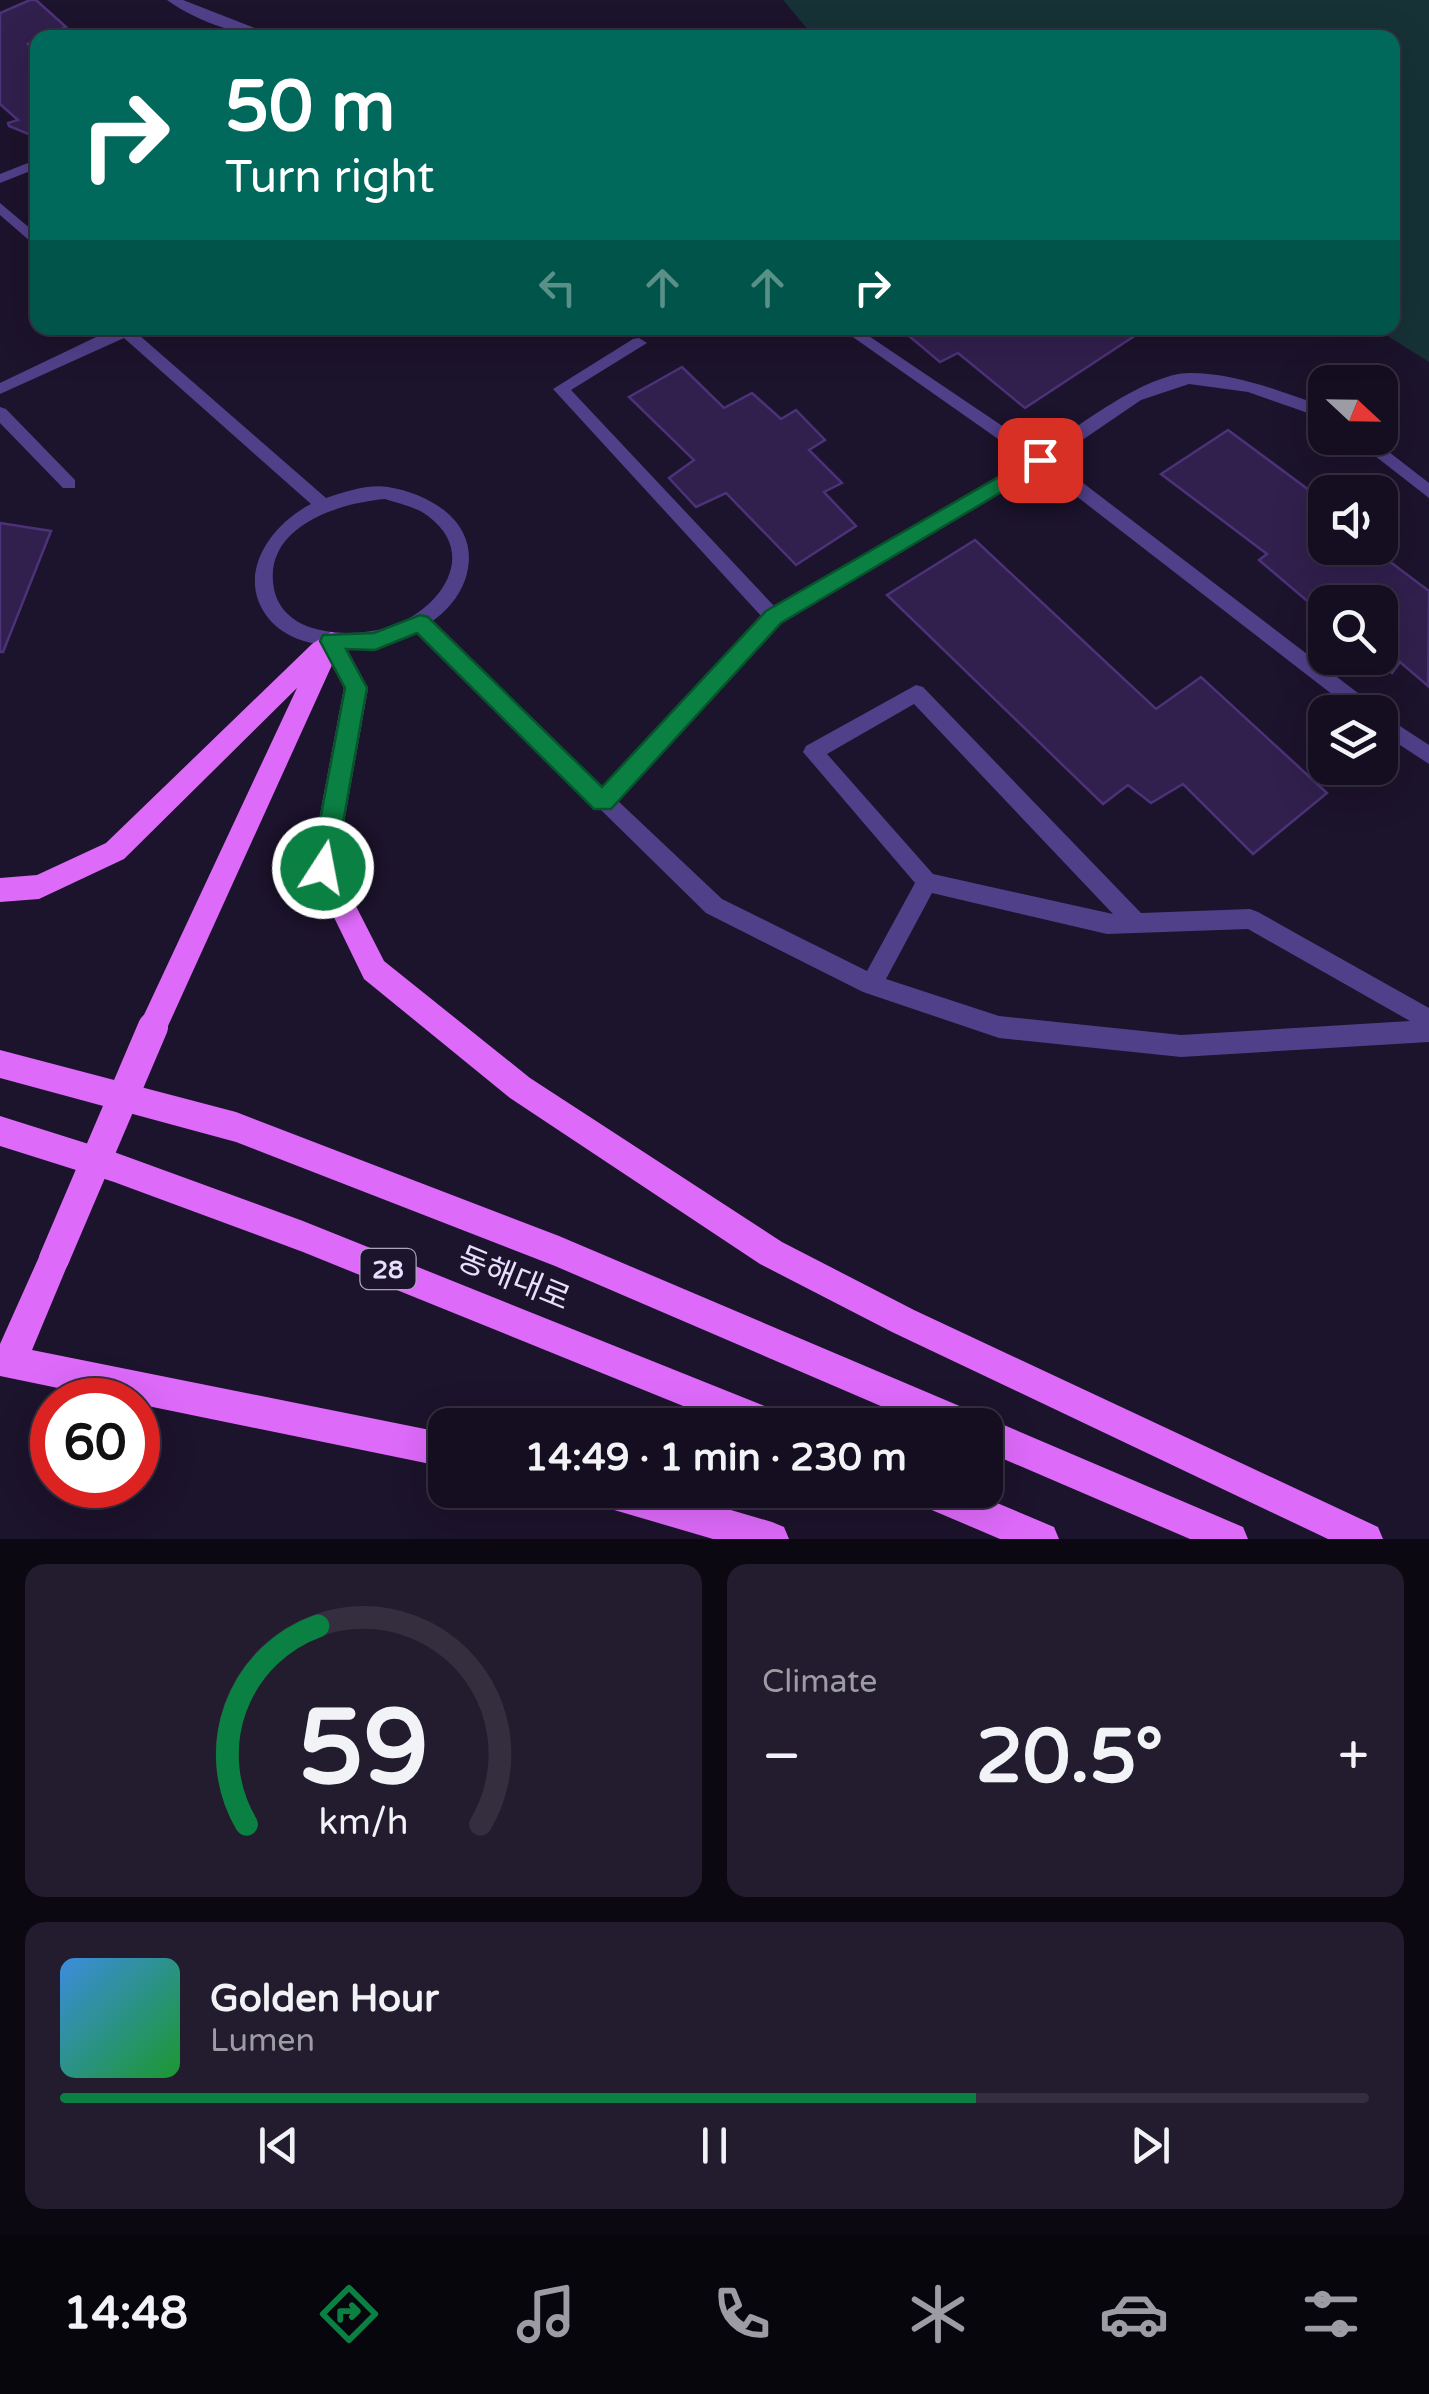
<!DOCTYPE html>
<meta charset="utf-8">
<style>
body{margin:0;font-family:"Varela Round","Noto Sans KR",sans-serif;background:#221c2e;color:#f1f3f6;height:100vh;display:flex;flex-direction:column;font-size:38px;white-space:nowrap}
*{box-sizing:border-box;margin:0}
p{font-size:32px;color:#9d9ca5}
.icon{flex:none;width:55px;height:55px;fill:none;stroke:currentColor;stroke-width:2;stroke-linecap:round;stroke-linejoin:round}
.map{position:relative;height:1539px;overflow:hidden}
.details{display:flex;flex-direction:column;gap:25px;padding:25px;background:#0c0812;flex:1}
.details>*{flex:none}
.hud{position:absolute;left:30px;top:30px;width:1370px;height:305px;border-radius:20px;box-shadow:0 10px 40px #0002,0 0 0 2px #342e3f;background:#00695c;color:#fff;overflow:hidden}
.needle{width:65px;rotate:112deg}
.buttons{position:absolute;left:1308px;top:365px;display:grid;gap:20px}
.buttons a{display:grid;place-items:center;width:90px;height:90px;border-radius:20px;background:#150e21;box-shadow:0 10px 40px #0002,0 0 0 2px #342e3f;font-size:50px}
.speed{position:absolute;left:30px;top:1378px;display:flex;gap:20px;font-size:50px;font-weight:700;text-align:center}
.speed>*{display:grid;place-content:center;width:130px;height:130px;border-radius:50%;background:#150e21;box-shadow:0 10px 40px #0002,0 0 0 2px #342e3f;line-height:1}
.speed .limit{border:15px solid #d22;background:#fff;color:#111}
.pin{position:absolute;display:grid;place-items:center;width:85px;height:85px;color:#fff;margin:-42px;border-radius:20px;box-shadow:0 5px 15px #0006}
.me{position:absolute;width:110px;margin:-55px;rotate:11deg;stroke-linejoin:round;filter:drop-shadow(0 0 8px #0008)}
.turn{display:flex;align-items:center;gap:35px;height:210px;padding:0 30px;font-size:45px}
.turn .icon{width:130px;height:130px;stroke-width:2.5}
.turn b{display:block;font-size:70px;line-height:85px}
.lanes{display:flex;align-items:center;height:95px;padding:0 30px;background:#0003;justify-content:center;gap:50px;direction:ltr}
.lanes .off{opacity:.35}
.big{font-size:75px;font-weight:800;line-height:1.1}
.details .widget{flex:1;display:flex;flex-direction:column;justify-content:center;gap:15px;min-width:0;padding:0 35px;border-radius:20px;background:#221c2e}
.details .dial{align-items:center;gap:0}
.dial svg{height:260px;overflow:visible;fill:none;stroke:#342e3f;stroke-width:7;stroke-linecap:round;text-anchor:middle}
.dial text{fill:#f1f3f6;stroke:none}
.song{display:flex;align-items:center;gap:30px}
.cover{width:120px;height:120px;border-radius:15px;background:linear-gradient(135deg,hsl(210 70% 55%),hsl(130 70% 35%))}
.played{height:10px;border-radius:5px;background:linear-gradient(90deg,#0b8043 70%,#342e3f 70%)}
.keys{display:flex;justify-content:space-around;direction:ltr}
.heat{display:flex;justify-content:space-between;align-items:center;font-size:55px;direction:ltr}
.details .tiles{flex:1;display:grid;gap:25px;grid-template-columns:1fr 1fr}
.widget:last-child{grid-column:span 2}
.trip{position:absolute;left:428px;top:1408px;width:575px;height:100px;border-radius:20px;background:#150e21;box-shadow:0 10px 40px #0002,0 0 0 2px #342e3f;font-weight:800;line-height:100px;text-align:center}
.menu{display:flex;height:160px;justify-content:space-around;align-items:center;background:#08060d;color:#9d9ca5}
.menu .icon{width:70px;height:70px}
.menu .current{color:#0b8043}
.menu b{font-size:45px;color:#f1f3f6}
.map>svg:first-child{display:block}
</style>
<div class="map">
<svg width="1429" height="1539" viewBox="0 0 1429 1539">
<rect width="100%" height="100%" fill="#1c132c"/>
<path fill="#163236" d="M 783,0 L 1429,0 L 1429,362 L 1375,328 L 1392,328 L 1392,38 L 814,37 Z"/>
<path fill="#311f4d" stroke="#4c3278" stroke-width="2.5" d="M 30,0 L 36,0 L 66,27 L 28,44 L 38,52 L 38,138 L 9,126 L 8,123 L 18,120 L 0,104 L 0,13 Z
M 908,328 L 1132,328 L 1139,333 L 1025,408 L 958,353 L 940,362 L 903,331 Z
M 682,367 L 724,408 L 752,393 L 781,419 L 796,410 L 825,440 L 809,450 L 842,483 L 824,492 L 856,526 L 796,565 L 726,493 L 696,507 L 669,478 L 694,460 L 629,397 Z
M 1228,430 L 1325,502 L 1325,548 L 1380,548 L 1380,542 L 1389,548 L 1381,555 L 1429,591 L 1428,686 L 1400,662 L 1392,673 L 1374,658 L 1380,658 L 1380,602 L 1325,602 L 1325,616 L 1259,560 L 1267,554 L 1161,474 Z
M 0,523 L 51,531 L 3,652 L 0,652 Z
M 975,540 L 1156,709 L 1201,677 L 1327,793 L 1253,854 L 1183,784 L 1151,803 L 1128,785 L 1103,804 L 887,595 Z"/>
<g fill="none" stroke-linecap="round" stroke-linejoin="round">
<path fill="#50408a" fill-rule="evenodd" d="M 167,0 L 183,0 L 280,38 C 245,38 195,21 167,0 Z
M 38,159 L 38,168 L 0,183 L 0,174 Z
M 0,203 L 38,235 L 38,248 L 0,215 Z
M 115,328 L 131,328 L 326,498 C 344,492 368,484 388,487 C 436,495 483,527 465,580 C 459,597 445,613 431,622 L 603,787 L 762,617 L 553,389 L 633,339 L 639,338 L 647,343 L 571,390 L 775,607 L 1028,460 L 840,328 L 857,328 L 1041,452 C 1077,427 1146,373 1190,373 C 1236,373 1282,392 1325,407 L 1325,419 L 1248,392 L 1189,384 L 1141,400 L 1053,460 L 1375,706 L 1377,712 L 1355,712 L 1040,468 L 780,622 L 617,800 L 722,899 L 867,971 L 915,883 L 803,752 L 806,746 L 916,685 L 923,687 L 1141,913 L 1250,909 L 1258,912 L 1429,1008 L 1429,1042 L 1181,1057 L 999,1038 L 863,992 L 706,913 L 601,810 L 595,808 L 592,802 L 416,630 C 378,652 299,656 269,619 C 234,576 270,525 311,504 L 124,338 L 0,394 L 0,383 ZM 385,499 C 399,504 417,507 428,516 C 479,554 441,608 393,626 C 366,635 328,636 302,624 C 288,617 277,605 274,589 C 262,527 338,503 385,499 ZM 914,704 L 1113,914 L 933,874 L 827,754 ZM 932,893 L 1107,934 L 1248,929 L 1410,1021 L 1181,1035 L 999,1016 L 886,979 Z
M 0,407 L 6,409 L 75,480 L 75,488 L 63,488 L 0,423 Z
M 1352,438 L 1371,438 L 1429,483 L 1429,498 Z
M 1380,713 L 1429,745 L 1429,764 L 1380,732 Z"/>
<path fill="#de6afa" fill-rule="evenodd" d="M 331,632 L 339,634 L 368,688 L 336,867 L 384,961 L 530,1078 L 782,1242 L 914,1310 L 1378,1527 L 1383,1539 L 1328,1539 L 892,1332 L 760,1264 L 510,1098 L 364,979 L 310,868 L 344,688 L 332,665 L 163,1037 L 153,1041 L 143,1037 L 139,1027 L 143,1017 L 297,688 L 124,859 L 39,899 L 0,902 L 0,878 L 37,875 L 106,843 L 312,644 Z
M 0,1050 L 236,1112 L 559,1236 L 976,1413 L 979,1420 L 985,1417 L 1243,1527 L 1248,1539 L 1190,1539 L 985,1451 L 985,1425 L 925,1425 L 555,1266 L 236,1142 L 0,1078 Z
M 0,1116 L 114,1152 L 303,1221 L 782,1413 L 787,1425 L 730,1425 L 303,1252 L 114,1182 L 0,1146 Z
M 54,1243 L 65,1248 L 70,1259 L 32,1350 L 445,1433 L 445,1467 L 138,1404 L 138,1400 L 116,1400 L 0,1376 L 0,1344 L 43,1248 Z
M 587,1490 L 663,1490 L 772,1522 L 784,1527 L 789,1539 L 713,1539 L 604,1507 L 592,1502 Z
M 908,1490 L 966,1490 L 1054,1527 L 1059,1539 L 1000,1539 L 913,1502 Z"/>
<path stroke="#de6afa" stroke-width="30" d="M 54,1259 L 153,1027"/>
</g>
<path fill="#0b8043" stroke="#07532c" stroke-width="2.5" d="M 1040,453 L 1050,460 L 1047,465 L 781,623 L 611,809 L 594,809 L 417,633 L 375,650 L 346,649 L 367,688 L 335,868 L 331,876 L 323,879 L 314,876 L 311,868 L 345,688 L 320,641 L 323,635 L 374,633 L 420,615 L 428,617 L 602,787 L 766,611 Z"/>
<g text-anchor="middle" stroke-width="10" stroke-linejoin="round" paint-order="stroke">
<rect fill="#1c132c" stroke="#aba2bf" stroke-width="2.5" x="360.5" y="1249" width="55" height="40" rx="8"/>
<g font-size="25" font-weight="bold" fill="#e8dffe">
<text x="388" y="1278">28</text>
</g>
<g font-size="32" fill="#e8dffe" stroke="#1c132c">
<text transform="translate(514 1278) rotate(22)" y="11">동해대로</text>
</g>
</g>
</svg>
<div class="buttons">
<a><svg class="needle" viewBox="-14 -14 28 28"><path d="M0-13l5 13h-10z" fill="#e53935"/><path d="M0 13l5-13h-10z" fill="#9d9ca5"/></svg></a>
<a><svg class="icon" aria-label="sound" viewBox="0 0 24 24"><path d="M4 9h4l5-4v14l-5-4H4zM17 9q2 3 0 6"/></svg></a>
<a><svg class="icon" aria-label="search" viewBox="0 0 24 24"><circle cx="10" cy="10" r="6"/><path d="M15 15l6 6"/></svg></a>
<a><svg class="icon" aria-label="layers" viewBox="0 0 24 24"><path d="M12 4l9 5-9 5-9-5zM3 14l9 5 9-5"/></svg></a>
</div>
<div class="speed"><div class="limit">60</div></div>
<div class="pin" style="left:1040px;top:460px;background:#d93025"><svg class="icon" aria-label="arrive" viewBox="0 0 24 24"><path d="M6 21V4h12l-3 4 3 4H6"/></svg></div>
<svg class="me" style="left:323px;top:868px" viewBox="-20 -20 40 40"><circle r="17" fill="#0b8043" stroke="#fff" stroke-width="3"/><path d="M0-11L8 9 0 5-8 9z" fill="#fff"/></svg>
<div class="trip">14:49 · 1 min · 230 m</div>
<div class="hud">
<div class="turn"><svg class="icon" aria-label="right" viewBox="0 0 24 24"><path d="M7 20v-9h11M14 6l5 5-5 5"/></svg><div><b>50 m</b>Turn right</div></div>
<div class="lanes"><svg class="icon off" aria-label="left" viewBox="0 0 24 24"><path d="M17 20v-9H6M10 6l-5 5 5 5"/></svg><svg class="icon off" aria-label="ahead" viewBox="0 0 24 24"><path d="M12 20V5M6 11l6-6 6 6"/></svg><svg class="icon off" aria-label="ahead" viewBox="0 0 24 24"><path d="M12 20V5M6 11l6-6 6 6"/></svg><svg class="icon" aria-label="right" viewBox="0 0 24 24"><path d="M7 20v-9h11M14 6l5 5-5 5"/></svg></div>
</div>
</div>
<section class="details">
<div class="tiles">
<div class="widget dial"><svg viewBox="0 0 100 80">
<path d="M14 69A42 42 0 1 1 86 69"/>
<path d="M14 69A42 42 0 0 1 36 8" stroke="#0b8043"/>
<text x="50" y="56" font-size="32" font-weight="700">59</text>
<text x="50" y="72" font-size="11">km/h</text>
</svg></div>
<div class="widget"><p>Climate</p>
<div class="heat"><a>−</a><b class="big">20.5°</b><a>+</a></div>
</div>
<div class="widget">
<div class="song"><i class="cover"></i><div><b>Golden Hour</b><p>Lumen</p></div></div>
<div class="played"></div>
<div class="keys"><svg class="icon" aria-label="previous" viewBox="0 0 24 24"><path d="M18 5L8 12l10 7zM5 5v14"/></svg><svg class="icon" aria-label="pause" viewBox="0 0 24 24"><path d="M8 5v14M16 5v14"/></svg><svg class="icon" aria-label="next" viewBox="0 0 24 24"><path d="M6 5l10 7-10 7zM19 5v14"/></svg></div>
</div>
</div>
</section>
<nav class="menu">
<b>14:48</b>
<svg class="icon current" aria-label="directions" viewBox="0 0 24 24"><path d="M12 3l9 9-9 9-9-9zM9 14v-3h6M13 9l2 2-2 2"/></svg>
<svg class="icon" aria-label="music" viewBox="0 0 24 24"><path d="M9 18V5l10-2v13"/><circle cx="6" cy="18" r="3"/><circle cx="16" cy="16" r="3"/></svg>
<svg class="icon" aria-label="phone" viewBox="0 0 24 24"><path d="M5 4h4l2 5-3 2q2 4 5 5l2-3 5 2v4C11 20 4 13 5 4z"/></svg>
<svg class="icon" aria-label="climate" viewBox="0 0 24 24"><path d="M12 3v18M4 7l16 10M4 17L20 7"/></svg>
<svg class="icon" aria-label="car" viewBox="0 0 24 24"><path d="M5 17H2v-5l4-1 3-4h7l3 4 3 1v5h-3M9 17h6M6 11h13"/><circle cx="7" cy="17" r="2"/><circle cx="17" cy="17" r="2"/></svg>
<svg class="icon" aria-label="filters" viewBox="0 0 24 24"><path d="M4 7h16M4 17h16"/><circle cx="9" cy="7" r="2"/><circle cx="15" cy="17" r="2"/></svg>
</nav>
